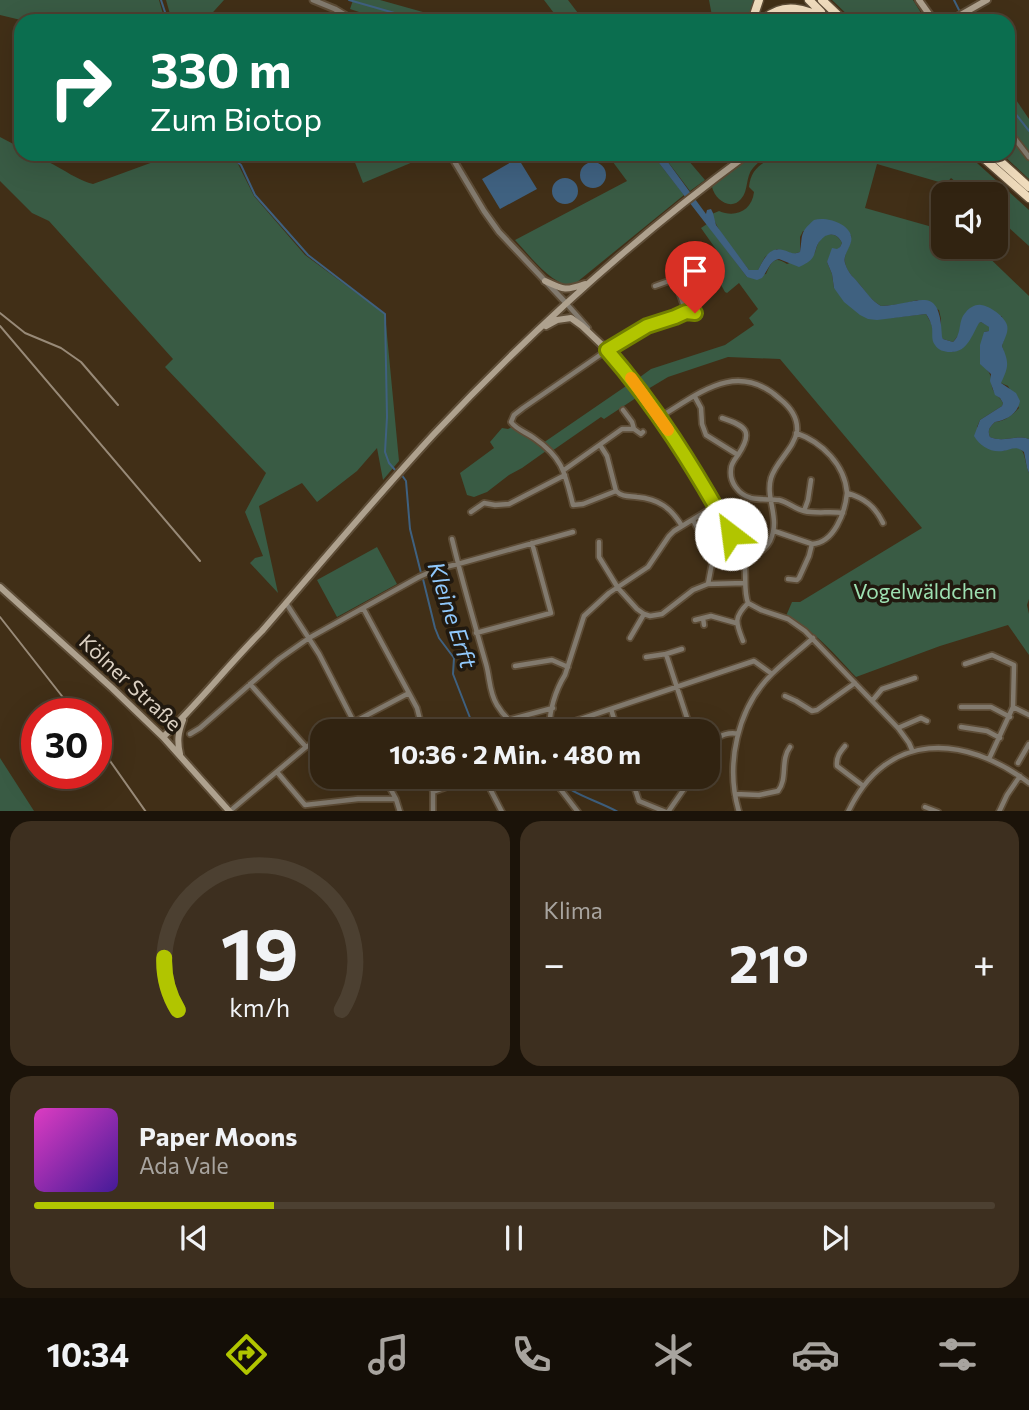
<!DOCTYPE html>
<html lang="de">
<meta charset="utf-8">
<style>
body{margin:0;font-family:Commissioner,sans-serif;background:#3d2f1f;color:#f1f3f6;height:100vh;display:flex;flex-direction:column;font-size:26px;white-space:nowrap}
*{box-sizing:border-box;margin:0}
p{font-size:23px;color:#a8a49f}
.icon{flex:none;width:38px;height:38px;fill:none;stroke:currentColor;stroke-width:2;stroke-linecap:round;stroke-linejoin:round}
.map{position:relative;height:811px;overflow:hidden}
.side{display:flex;flex-direction:column;gap:10px;padding:10px;background:#1b1309;flex:1}
.side>*{flex:none}
.hud{position:absolute;left:14px;top:14px;width:1001px;height:147px;border-radius:21px;box-shadow:0 7px 28px #0002,0 0 0 2px #4c4031;background:#0b6e4f;color:#fff;overflow:hidden}
.tools{position:absolute;left:931px;top:182px;display:grid;gap:14px}
.tools a{display:grid;place-items:center;width:77px;height:77px;border-radius:14px;background:#312311;box-shadow:0 7px 28px #0002,0 0 0 2px #4c4031;font-size:35px}
.speed{position:absolute;left:21px;top:698px;display:flex;gap:14px;font-size:35px;font-weight:700;text-align:center}
.speed>*{display:grid;place-content:center;width:91px;height:91px;border-radius:50%;background:#312311;box-shadow:0 7px 28px #0002,0 0 0 2px #4c4031;line-height:1}
.speed .limit{border:10px solid #d22;background:#fff;color:#111}
.pin{position:absolute;display:grid;place-items:center;width:60px;height:60px;color:#fff;margin:-72px -30px;border-radius:50% 50% 50% 0;rotate:-45deg;box-shadow:0 0 7px #0007}
.pin .icon{rotate:45deg}
.me{position:absolute;width:77px;margin:-38px;rotate:330deg;stroke-linejoin:round;filter:drop-shadow(0 0 5px #0008)}
.turn{display:flex;align-items:center;gap:24px;height:147px;padding:0 21px;font-size:32px}
.turn .icon{width:91px;height:91px;stroke-width:2.5}
.turn b{display:block;font-size:49px;line-height:60px}
.big{font-size:52px;font-weight:700;line-height:1.1}
.side .widget{flex:1;display:flex;flex-direction:column;justify-content:center;gap:10px;min-width:0;padding:0 24px;border-radius:21px;background:#3d2f1f}
.side .dial{align-items:center;gap:0}
.dial svg{height:182px;overflow:visible;fill:none;stroke:#4c4031;stroke-width:7;stroke-linecap:round;text-anchor:middle}
.dial text{fill:#f1f3f6;stroke:none}
.song{display:flex;align-items:center;gap:21px}
.cover{width:84px;height:84px;border-radius:10px;background:linear-gradient(135deg,hsl(310 70% 55%),hsl(260 70% 35%))}
.played{height:7px;border-radius:4px;background:linear-gradient(90deg,#b1c500 25%,#4c4031 25%)}
.keys{display:flex;justify-content:space-around;direction:ltr}
.heat{display:flex;justify-content:space-between;align-items:center;font-size:38px;direction:ltr}
.side .tiles{flex:1;display:grid;gap:10px;grid-template-columns:1fr 1fr}
.widget:last-child{grid-column:span 2}
.trip{position:absolute;left:310px;top:719px;width:410px;height:70px;border-radius:21px;background:#312311;box-shadow:0 7px 28px #0002,0 0 0 2px #4c4031;font-weight:700;line-height:70px;text-align:center}
.dock{display:flex;height:112px;justify-content:space-around;align-items:center;background:#140e07;color:#a8a49f}
.dock .icon{width:49px;height:49px}
.dock .active{color:#b1c500}
.dock b{font-size:32px;color:#f1f3f6}
.map>svg:first-child{display:block}
</style>
<div class="map">
<svg width="1029" height="812" viewBox="0 0 1029 812">
<rect width="100%" height="100%" fill="#412f17"/>
<path fill="#395b44" d="M 0,0 L 159,0 L 165,21 L 25,21 L 0,15 Z
M 166,0 L 224,0 L 205,21 L 172,21 Z
M 353,0 L 380,0 L 455,21 L 372,21 L 362,13 L 350,9 Z
M 544,0 L 568,0 L 584,21 L 560,21 Z
M 709,0 L 755,0 L 748,21 L 713,21 Z
M 832,0 L 913,0 L 926,21 L 854,21 Z
M 1008,88 L 1029,119 L 1029,179 L 1002,154 L 1008,154 Z
M 0,137 L 21,148 L 21,154 C 46,154 69,178 93,184 L 175,154 L 226,154 L 238,164 L 254,196 L 305,255 L 385,314 L 399,461 L 383,480 L 377,448 L 357,471 L 317,502 L 302,483 L 259,506 L 278,593 L 250,563 L 255,558 L 263,556 L 245,512 L 266,473 L 165,367 L 173,359 L 49,221 L 32,213 L 0,181 Z
M 355,154 L 432,154 L 363,183 L 352,155 Z
M 607,154 L 652,154 L 684,195 L 571,287 C 547,280 532,258 515,240 L 627,181 Z
M 662,154 L 685,154 L 688,160 L 705,180 L 690,191 Z
M 756,154 L 771,154 C 765,158 758,162 753,168 C 745,177 749,190 741,199 C 731,211 715,200 712,187 L 715,183 Z
M 779,154 L 967,154 L 1029,210 L 1029,246 L 996,216 L 996,194 L 971,194 L 951,178 L 946,184 L 877,164 L 865,208 L 943,230 L 943,247 L 978,247 L 1029,296 L 1029,439 C 1016,434 1003,443 990,437 C 987,430 990,427 995,422 C 1006,421 1012,415 1019,408 L 1008,386 L 1001,383 L 1004,352 L 1002,346 L 1004,339 L 1002,316 L 960,325 L 960,333 L 953,342 L 943,339 L 941,337 L 941,319 L 939,310 L 917,300 L 903,304 L 881,306 C 870,299 868,295 861,286 C 854,278 843,269 845,257 C 846,248 852,245 851,235 L 803,231 L 800,237 L 800,252 L 793,254 L 777,249 L 765,257 L 758,270 L 749,270 C 736,252 719,236 712,214 L 719,211 C 735,218 752,211 754,192 L 749,187 C 751,167 763,163 779,154 Z
M 707,224 L 747,277 L 766,274 C 771,262 774,255 787,264 L 815,253 C 815,252 818,242 819,242 C 825,231 837,232 842,243 L 840,247 L 827,262 L 832,274 L 834,288 L 889,318 L 926,314 L 931,323 L 939,349 L 953,352 L 978,323 L 981,322 L 990,327 L 989,331 L 984,332 L 987,370 C 993,376 990,383 993,390 C 996,396 1000,397 1003,403 L 1002,406 L 980,420 L 977,427 L 1003,451 C 1028,441 1022,456 1029,473 L 1029,599 L 1027,605 L 1029,614 L 1029,655 L 1008,625 L 940,646 L 856,677 C 834,654 815,630 786,616 L 792,602 L 800,602 L 922,528 L 780,359 L 728,357 L 668,377 L 648,389 L 640,377 L 651,369 L 725,345 L 754,325 L 749,318 L 758,309 L 739,283 L 727,293 L 725,292 L 709,263 L 720,255 L 701,228 Z
M 629,384 L 639,396 L 604,419 L 601,417 L 552,451 L 543,443 Z
M 512,427 L 524,434 L 546,451 L 522,468 L 509,475 L 487,492 L 474,497 L 467,495 L 460,473 L 494,448 L 490,442 L 502,428 L 508,429 Z
M 377,547 L 397,584 L 337,617 L 317,580 Z
M 0,758 L 34,811 L 0,811 Z"/>
<path fill="#3f6180" d="M 652,154 L 662,154 L 706,214 L 707,210 L 711,209 L 713,213 L 716,225 L 749,270 L 758,270 C 763,261 769,246 783,250 C 791,252 792,255 800,252 C 803,235 799,233 814,220 C 827,216 855,225 851,242 C 849,250 843,255 845,263 C 848,274 855,278 861,286 C 868,294 871,300 881,306 C 919,305 940,281 942,337 L 943,339 L 953,342 C 963,333 957,321 966,312 C 969,308 976,304 981,305 C 990,306 1004,316 1007,325 C 1009,332 1004,339 1002,346 C 1009,363 1009,366 1001,383 L 1016,393 L 1020,401 C 1018,413 1007,420 995,422 C 990,427 987,430 990,437 C 1004,443 1016,434 1029,439 L 1029,473 L 1027,468 L 1024,452 C 1015,445 1012,450 1003,451 C 991,453 980,446 974,436 L 980,420 L 1002,406 L 1003,403 L 1000,398 L 995,395 L 990,381 L 991,374 L 980,364 L 980,345 L 984,332 L 989,331 L 989,327 L 981,322 L 979,323 C 972,335 967,353 950,352 C 944,352 938,350 935,345 C 930,339 934,331 931,324 C 930,320 928,317 926,314 L 877,320 L 868,319 L 860,315 L 844,302 L 834,288 L 832,274 L 827,262 L 832,248 L 837,249 L 840,247 L 842,243 C 838,233 827,231 820,241 C 816,245 816,252 813,257 C 810,262 805,264 799,267 L 779,259 C 769,261 768,271 762,278 L 757,280 L 747,277 Z
M 518,158 L 537,189 L 500,209 L 482,179 Z
M580 175a13 13 0 1 1 26 0a13 13 0 1 1-26 0Z
M552 191a13 13 0 1 1 26 0a13 13 0 1 1-26 0Z"/>
<g fill="none" stroke-linecap="round" stroke-linejoin="round">
<path stroke="#3f6180" stroke-width="2" d="M 161,0 L 168,21
M 349,0 L 405,16 L 432,21
M 954,0 L 960,12
M 1008,104 L 1029,131
M 227,154 L 241,165 L 255,195 L 308,255 L 385,314 L 387,417 L 385,452 L 389,463 L 396,471
M 401,474 L 406,481 L 410,529 L 421,573
M 423,579 L 435,628 L 439,638 L 454,658 L 453,674 L 474,728 L 477,732
M 555,777 C 571,795 597,800 618,812"/>
<defs>
<path id="minor" d="M 1008,130 L 1029,157
M 675,280 L 686,312
M 655,286 L 694,272 L 708,262
M 566,303 L 588,328
M 600,343 L 637,386 L 660,417 L 741,551 C 749,569 742,586 748,603 L 761,610 L 788,619 L 805,631 L 898,728 L 909,743 L 912,750
M 695,397 L 701,408 L 702,424 L 706,435 L 738,455 C 735,459 731,464 731,469 C 729,482 739,495 751,498 C 760,500 770,499 779,500 C 788,502 795,509 804,511 C 816,514 830,511 843,513
M 623,410 L 632,422 L 634,429
M 660,417 C 700,393 737,360 780,399 C 790,407 798,418 797,431 C 794,449 776,461 771,478 C 765,499 781,518 770,541 C 764,552 755,555 744,557
M 722,418 C 746,426 754,431 738,455
M 796,433 C 822,442 845,465 847,493
M 600,445 L 607,456 L 616,491
M 564,470 L 622,429 L 634,429 L 641,434 L 643,432
M 804,511 L 808,500 L 811,480
M 471,512 L 484,503 L 495,505 L 509,504 L 565,475
M 693,520 L 711,554 L 712,563 L 708,584 L 745,583
M 682,526 C 671,508 659,499 637,497 C 629,496 622,497 616,491 L 583,504 L 573,505 C 565,473 563,458 534,438 C 526,432 517,430 511,422 L 514,415 L 523,408 L 629,335 L 647,325 L 675,317 L 686,312 L 692,312 L 699,316
M 774,531 L 812,544
M 452,539 C 462,581 474,622 486,664 C 490,678 489,692 497,705 C 504,717 513,724 524,732
M 599,542 L 599,557 L 618,588 L 637,609 L 644,614 L 650,616 L 662,614 L 693,590 L 708,584
M 788,579 L 797,580 L 799,578 L 809,556 L 812,544 C 834,543 845,513 847,493 C 864,498 875,506 883,523
M 286,603 L 319,654 L 359,732
M 363,608 L 417,708 L 423,732
M 695,620 L 703,618
M 704,625 L 703,618 L 711,616 L 736,623
M 476,633 L 551,613 L 532,543
M 630,638 L 644,614
M 743,641 C 736,623 733,618 748,603
M 682,649 L 666,654 L 688,721
M 646,657 L 666,654
M 965,664 L 992,655 L 1014,665 L 1013,707 L 989,759
M 515,666 L 552,660 L 568,667
M 250,684 L 306,747
M 785,696 L 796,701 L 812,711 L 817,710 L 855,683
M 872,701 L 882,689 L 915,678
M 961,707 L 991,707 L 1010,717
M 1013,707 L 1029,715
M 611,709 L 618,732
M 508,720 L 553,708
M 961,727 L 987,731 L 1000,738
M 898,728 L 921,718 L 927,721
M 550,730 C 548,713 556,689 565,675 L 584,616 L 609,593 L 648,567 L 669,536 L 674,531 L 715,506
M 335,732 L 409,693
M 547,732 L 557,727 L 754,661 L 772,674
M 190,734 L 200,728 L 279,659 L 309,638 L 419,577 L 437,569 L 458,564 L 573,532
M 718,741 L 717,738 C 724,734 730,732 738,734
M 845,746 C 840,752 836,757 837,766 L 862,785
M 1018,763 L 1029,744
M 277,772 L 305,805 L 358,799 L 396,799
M 384,777 L 396,799 L 400,812
M 430,777 L 433,792 L 433,812
M 484,777 L 502,812
M 551,777 L 578,812
M 631,777 L 639,801 L 666,812
M 433,792 L 474,777
M 735,794 L 759,795 L 778,791 C 788,779 780,760 790,747
M 925,807 L 938,812
M 230,811 L 306,747 L 322,738
M 668,812 L 684,789 L 685,785 L 683,777
M 739,812 C 725,765 737,708 772,674 C 785,661 800,650 813,638
M 848,812 C 887,730 964,734 1029,783
M 999,812 L 1007,795 L 1020,776"/>
<path id="tertiary" d="M 313,0 L 335,9 L 355,21
M 450,154 L 484,211 L 499,232 L 566,303"/>
<path id="secondary" d="M 919,0 L 934,21
M 950,21 L 987,0
M 545,281 C 564,290 565,291 585,284
M 546,326 L 557,320 L 571,318 L 582,326 L 601,344
M 0,587 L 112,688 L 163,737 L 230,812
M 163,737 C 198,704 228,665 262,631 C 319,565 375,498 434,434 C 530,332 635,237 748,154
M 180,754 C 177,741 178,733 183,720"/>
<path id="motorway" d="M 809,0 L 821,12
M 822,0 L 844,21
M 752,21 L 759,0
M 762,21 C 783,0 806,9 831,21
M 979,154 L 1029,198
M 992,154 L 1029,187"/>
</defs>
<use href="#minor" stroke="#5d4c36" stroke-width="8"/>
<use href="#tertiary" stroke="#5d4c36" stroke-width="9"/>
<use href="#secondary" stroke="#5d4c36" stroke-width="10"/>
<use href="#motorway" stroke="#5d4c36" stroke-width="11"/>
<use href="#minor" stroke="#827a6e" stroke-width="4.5"/>
<use href="#tertiary" stroke="#827a6e" stroke-width="5"/>
<use href="#secondary" stroke="#aea18e" stroke-width="6"/>
<use href="#motorway" stroke="#f0dcbd" stroke-width="8"/>
<path stroke="#988a78" stroke-width="2" d="M 0,313 L 25,333 L 61,348 L 81,362 L 118,405
M 0,326 L 200,561
M 0,617 L 76,714
M 96,741 L 146,812"/>
</g>
<g fill="none" stroke-linecap="round" stroke-linejoin="round">
<defs>
<path id="route" d="M 695,313 L 686,312 L 675,317 L 647,326 L 607,350 C 656,406 695,469 731,534"/>
</defs>
<use href="#route" stroke="#738000" stroke-width="18"/>
<use href="#route" stroke="#b1c500" stroke-width="12"/>
<path stroke="#f59e0b" stroke-width="12" d="M 631,378 L 668,430"/>
</g>
<g text-anchor="middle" stroke-width="7" stroke-linejoin="round" paint-order="stroke">
<g font-size="21" fill="#9de0b1" stroke="#21190f">
<text x="925" y="599">Vogelwäldchen</text>
</g>
<g font-size="21" fill="#dbd0c2" stroke="#21190f">
<text transform="translate(130 683) rotate(43)" y="7">Kölner Straße</text>
</g>
<g font-size="23" font-style="italic" fill="#90c8fc" stroke="#21190f">
<text transform="translate(452 615) rotate(72)" y="8">Kleine Erft</text>
</g>
</g>
</svg>
<div class="tools">
<a><svg class="icon" aria-label="sound" viewBox="0 0 24 24"><path d="M4 9h4l5-4v14l-5-4H4zM17 9q2 3 0 6"/></svg></a>
</div>
<div class="speed"><div class="limit">30</div></div>
<div class="pin" style="left:695px;top:313px;background:#d93025"><svg class="icon" aria-label="arrive" viewBox="0 0 24 24"><path d="M6 21V4h12l-3 4 3 4H6"/></svg></div>
<svg class="me" style="left:731px;top:534px" viewBox="-20 -20 40 40"><circle r="19" fill="#fff"/><path d="M0-13L10 11 0 6-10 11z" fill="#b1c500"/></svg>
<div class="trip">10:36 · 2 Min. · 480 m</div>
<div class="hud">
<div class="turn"><svg class="icon" aria-label="right" viewBox="0 0 24 24"><path d="M7 20v-9h11M14 6l5 5-5 5"/></svg><div><b>330 m</b>Zum Biotop</div></div>
</div>
</div>
<section class="side">
<div class="tiles">
<div class="widget dial"><svg viewBox="0 0 100 80">
<path d="M14 69A42 42 0 1 1 86 69"/>
<path d="M14 69A42 42 0 0 1 8 46" stroke="#b1c500"/>
<text x="50" y="56" font-size="32" font-weight="700">19</text>
<text x="50" y="72" font-size="11">km/h</text>
</svg></div>
<div class="widget"><p>Klima</p>
<div class="heat"><a>−</a><b class="big">21°</b><a>+</a></div>
</div>
<div class="widget">
<div class="song"><i class="cover"></i><div><b>Paper Moons</b><p>Ada Vale</p></div></div>
<div class="played"></div>
<div class="keys"><svg class="icon" aria-label="previous" viewBox="0 0 24 24"><path d="M18 5L8 12l10 7zM5 5v14"/></svg><svg class="icon" aria-label="pause" viewBox="0 0 24 24"><path d="M8 5v14M16 5v14"/></svg><svg class="icon" aria-label="next" viewBox="0 0 24 24"><path d="M6 5l10 7-10 7zM19 5v14"/></svg></div>
</div>
</div>
</section>
<nav class="dock">
<b>10:34</b>
<svg class="icon active" aria-label="directions" viewBox="0 0 24 24"><path d="M12 3l9 9-9 9-9-9zM9 14v-3h6M13 9l2 2-2 2"/></svg>
<svg class="icon" aria-label="music" viewBox="0 0 24 24"><path d="M9 18V5l10-2v13"/><circle cx="6" cy="18" r="3"/><circle cx="16" cy="16" r="3"/></svg>
<svg class="icon" aria-label="phone" viewBox="0 0 24 24"><path d="M5 4h4l2 5-3 2q2 4 5 5l2-3 5 2v4C11 20 4 13 5 4z"/></svg>
<svg class="icon" aria-label="climate" viewBox="0 0 24 24"><path d="M12 3v18M4 7l16 10M4 17L20 7"/></svg>
<svg class="icon" aria-label="car" viewBox="0 0 24 24"><path d="M5 17H2v-5l4-1 3-4h7l3 4 3 1v5h-3M9 17h6M6 11h13"/><circle cx="7" cy="17" r="2"/><circle cx="17" cy="17" r="2"/></svg>
<svg class="icon" aria-label="filters" viewBox="0 0 24 24"><path d="M4 7h16M4 17h16"/><circle cx="9" cy="7" r="2"/><circle cx="15" cy="17" r="2"/></svg>
</nav>
